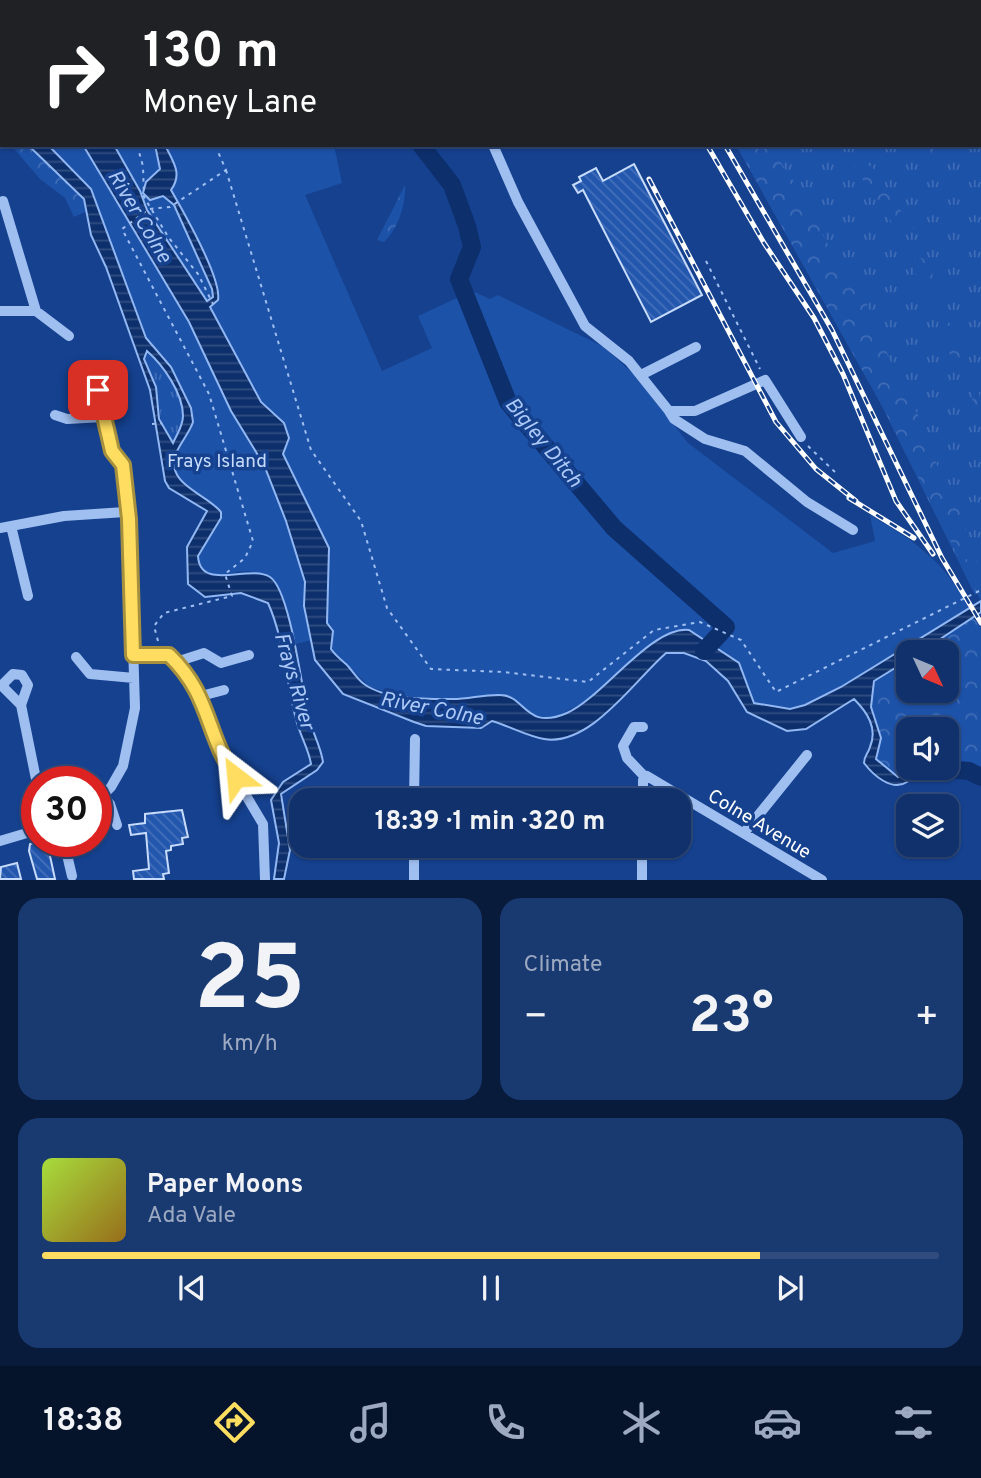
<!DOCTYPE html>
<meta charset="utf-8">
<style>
body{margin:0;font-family:Overpass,sans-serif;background:#193971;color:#f1f3f6;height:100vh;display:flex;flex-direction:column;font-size:26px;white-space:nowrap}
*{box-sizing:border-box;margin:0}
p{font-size:23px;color:#9ca9c1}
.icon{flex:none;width:38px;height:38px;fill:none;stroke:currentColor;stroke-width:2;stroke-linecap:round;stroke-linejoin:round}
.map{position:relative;height:880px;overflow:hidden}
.drawer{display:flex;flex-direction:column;gap:18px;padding:18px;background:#091b3b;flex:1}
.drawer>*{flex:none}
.guide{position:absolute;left:0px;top:0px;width:982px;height:147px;box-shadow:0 2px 5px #0004,0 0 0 2px #304c7e;background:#202124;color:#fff;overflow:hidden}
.needle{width:46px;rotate:134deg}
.buttons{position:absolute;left:896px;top:640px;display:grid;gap:14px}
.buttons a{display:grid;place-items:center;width:63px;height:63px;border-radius:14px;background:#10316b;box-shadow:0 2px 5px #0004,0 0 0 2px #304c7e;font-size:35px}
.speed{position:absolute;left:21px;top:766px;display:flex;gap:14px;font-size:35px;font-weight:700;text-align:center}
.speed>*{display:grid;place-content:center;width:91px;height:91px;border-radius:50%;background:#10316b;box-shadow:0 2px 5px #0004,0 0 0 2px #304c7e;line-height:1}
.speed .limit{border:10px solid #d22;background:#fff;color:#111}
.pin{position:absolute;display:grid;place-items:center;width:60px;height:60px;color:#fff;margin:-30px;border-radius:14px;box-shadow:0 4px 10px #0006}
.me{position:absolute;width:77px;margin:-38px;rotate:331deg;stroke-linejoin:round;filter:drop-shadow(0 0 5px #0008)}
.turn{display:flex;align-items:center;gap:24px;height:147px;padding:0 28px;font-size:32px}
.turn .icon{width:91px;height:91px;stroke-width:2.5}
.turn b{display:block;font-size:49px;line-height:60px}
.big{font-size:52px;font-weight:700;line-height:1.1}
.drawer .widget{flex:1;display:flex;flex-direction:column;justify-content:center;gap:10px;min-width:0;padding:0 24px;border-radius:21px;background:#193971}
.drawer .dial{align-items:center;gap:0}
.dial b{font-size:91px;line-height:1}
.song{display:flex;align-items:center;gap:21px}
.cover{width:84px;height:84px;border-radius:10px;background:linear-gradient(135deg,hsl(80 70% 55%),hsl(40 70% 35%))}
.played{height:7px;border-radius:4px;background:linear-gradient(90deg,#ffdd60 80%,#304c7e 80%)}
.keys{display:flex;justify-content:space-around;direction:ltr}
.heat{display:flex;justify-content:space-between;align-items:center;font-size:38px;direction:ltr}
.drawer .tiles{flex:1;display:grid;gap:18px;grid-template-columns:1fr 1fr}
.widget:last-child{grid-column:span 2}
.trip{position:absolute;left:289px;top:788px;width:402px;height:70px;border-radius:21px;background:#10316b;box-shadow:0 2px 5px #0004,0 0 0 2px #304c7e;font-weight:700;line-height:70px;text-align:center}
.menu{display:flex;height:112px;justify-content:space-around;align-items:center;background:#06142b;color:#9ca9c1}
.menu .icon{width:49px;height:49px}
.menu .active{color:#ffdd60}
.menu b{font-size:32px;color:#f1f3f6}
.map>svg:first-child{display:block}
</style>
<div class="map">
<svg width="981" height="880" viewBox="0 0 981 880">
<defs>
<pattern id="grass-tufts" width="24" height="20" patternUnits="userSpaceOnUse" patternTransform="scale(1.75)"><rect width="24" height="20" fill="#1d52a9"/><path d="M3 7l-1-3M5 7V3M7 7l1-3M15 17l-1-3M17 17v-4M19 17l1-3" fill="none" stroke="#3f6cb6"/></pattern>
<pattern id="forest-crowns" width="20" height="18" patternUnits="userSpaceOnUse" patternTransform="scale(1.75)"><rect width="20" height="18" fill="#1d52a9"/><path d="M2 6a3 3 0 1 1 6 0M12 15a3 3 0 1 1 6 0" fill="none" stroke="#3f6cb6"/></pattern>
<pattern id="water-rules" width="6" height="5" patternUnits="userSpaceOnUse" patternTransform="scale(1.75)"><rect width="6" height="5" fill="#0d2f6c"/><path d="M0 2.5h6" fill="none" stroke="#314e82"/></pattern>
<pattern id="building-back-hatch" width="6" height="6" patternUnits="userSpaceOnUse" patternTransform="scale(1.75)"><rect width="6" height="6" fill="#2357ae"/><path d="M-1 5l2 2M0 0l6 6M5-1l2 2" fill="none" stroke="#4470ba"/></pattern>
</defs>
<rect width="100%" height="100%" fill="#15418f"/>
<path fill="url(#grass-tufts)" d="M 651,0 L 981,0 L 981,588 L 975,595 L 881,404 L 736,145 L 980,145 L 980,2 Z
M 147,351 C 163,365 183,393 183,416 C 183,426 177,434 173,443 C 156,426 161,406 156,385 C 153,373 145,365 144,353 Z"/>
<path fill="url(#forest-crowns)" d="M 11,145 L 28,145 L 84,199 L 87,211 L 74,217 L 65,198 L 40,179 Z
M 736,145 L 769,145 L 799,189 L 837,262 L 865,299 L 902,389 L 925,426 L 938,469 L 954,496 L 965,524 L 967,547 L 964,557 L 971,563 L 981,560 L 981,601 L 881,404 Z
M 919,145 L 938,145 L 939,156 L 949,167 L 948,175 L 935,175 Z
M 860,158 L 879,173 L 896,205 L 915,226 L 912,231 L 906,234 L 894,229 L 888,214 L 882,210 L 854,166 Z
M 405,185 C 406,204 398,229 384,242 L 377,240 Z
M 922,258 L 933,270 L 932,280 L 938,285 L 944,304 C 929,300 909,276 915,260 Z
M 945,320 C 961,330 973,350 964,368 C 951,363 940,337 938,323 Z
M 973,375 L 978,379 L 981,416 C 972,408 968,386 973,375 Z
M 973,617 L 981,628 L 981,773 L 947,762 L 947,730 L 908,730 L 908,768 L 916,768 L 895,776 L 876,759 L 881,738 L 871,707 L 874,681 L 908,660 L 908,691 L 947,691 L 947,653 L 919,653 Z"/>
<path fill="#1d52a9" d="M 53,145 L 334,145 L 342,183 L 305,195 L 382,371 L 432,348 L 418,316 L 472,291 L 490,299 L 498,295 L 604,347 L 639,379 L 688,443 L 833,553 L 875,541 L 870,515 C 915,541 944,561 969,608 L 841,687 L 805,705 L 790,709 L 754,703 L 739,663 L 689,630 L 654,643 L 588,700 L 555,717 L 538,718 L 501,695 L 454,699 L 404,697 L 370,687 L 333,652 L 332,635 L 296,644 L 276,581 C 268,578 257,572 249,571 C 230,570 200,587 198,556 L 221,518 L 221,513 L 181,482 L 175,471 L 177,452 L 190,431 L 193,418 L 191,408 L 164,357 L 146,338 L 91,189 L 52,149 Z"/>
<path fill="url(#water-rules)" stroke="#92b8f3" stroke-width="2" fill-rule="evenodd" d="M 28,145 L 48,145 L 91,189 L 146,338 L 171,367 L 191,408 L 193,422 C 189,434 179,444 175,456 C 167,485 207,494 221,512 L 221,518 L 198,556 C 200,592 249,564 270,577 C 290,590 302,689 308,716 C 312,731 321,747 323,762 L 317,770 L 281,794 L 290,850 L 284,879 L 274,879 L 279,843 L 271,800 L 283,782 L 311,764 C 309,750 301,737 297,723 C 286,684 285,641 268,603 L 241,593 L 205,597 L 188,584 L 187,547 L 207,511 L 169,488 L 165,481 L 150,390 L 106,267 L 91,235 L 84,199 ZM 147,351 C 163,365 183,393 183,416 C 183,426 177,434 173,443 L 159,419 L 156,387 L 144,359 Z
M 83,145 L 114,145 L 140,191 L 147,210 L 207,301 L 213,297 L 212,289 L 174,205 L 163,196 L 150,200 L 143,193 L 146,182 L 160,169 L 155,145 L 165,145 C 173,162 183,173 171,190 C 183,211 222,278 218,300 L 210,307 L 261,402 L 284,423 L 289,438 L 283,454 L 329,548 L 327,623 L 333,631 L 331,649 C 335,655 340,659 346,664 C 352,670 357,679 364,684 C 386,700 427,699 453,699 C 469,699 485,694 501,695 C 526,696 525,731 567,713 C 603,697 651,626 689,630 L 739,663 L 754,703 L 790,709 L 805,705 L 841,687 L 981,601 L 981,612 L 919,653 L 908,653 L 908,660 L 874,681 L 871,707 L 881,738 L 876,759 L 898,777 L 916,768 L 947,768 L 947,762 L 950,762 L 970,768 L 965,777 C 953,773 934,765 920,771 C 915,774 912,779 907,782 C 892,792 873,775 864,763 C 864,756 868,754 870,747 C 878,728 867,712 854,699 L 806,729 L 787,731 L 747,712 L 728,681 L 706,661 L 684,653 L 666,653 C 634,681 590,747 544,739 C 527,736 509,726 492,721 L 481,728 L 426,726 L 414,722 L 343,694 L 315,660 L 304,606 L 305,582 L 286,521 L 264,465 L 231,411 L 189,322 Z"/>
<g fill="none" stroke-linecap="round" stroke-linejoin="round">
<path stroke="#0d2f6c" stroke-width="18" d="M 389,0 L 389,2
M 421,145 L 452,185 L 467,226 L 472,247 L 459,279 L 508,402 L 614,528 L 726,627 L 704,651
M 936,768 L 969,771 L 981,777"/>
</g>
<path fill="url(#building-back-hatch)" stroke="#c7dbfc" stroke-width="2" d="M 634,164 L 702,295 L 651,322 L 583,190 L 578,193 L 573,185 L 581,181 L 579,177 L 596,168 L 603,181 Z
M 182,810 L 188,837 L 182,838 L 183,844 L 171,846 L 171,850 L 166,851 L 169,873 L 163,874 L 164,879 L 134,879 L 133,871 L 149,869 L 146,833 L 131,835 L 129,825 L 145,823 L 145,814 Z
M 39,842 L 47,842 L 55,879 L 37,879 L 29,851 L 30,844 Z
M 17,863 L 21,879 L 0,879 L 1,867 Z"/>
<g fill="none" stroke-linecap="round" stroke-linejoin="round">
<path stroke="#a0bff1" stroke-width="2" stroke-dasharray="3.5 5" stroke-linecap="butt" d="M 137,145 L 143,166 L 144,197 L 169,238 L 198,274 L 213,304
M 226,170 L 311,450 L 361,521 L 387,608 L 431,669 L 504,672 L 588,682 L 654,630 L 700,622 L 741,640 L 776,692 L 981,590
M 706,261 L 760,369
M 152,424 L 162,423
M 808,446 L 838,475
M 158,641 L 154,626 L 164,613 L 232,596 L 225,574 L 245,558 L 253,541 L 209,394 L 122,229 L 149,209 L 170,207 L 226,170 L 215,145"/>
<path stroke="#a0bff1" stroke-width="10" d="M 332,0 L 333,2
M 166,2 L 166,0
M 455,2 L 459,0
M 538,2 L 542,0
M 0,51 L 2,51
M 0,89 L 2,91
M 493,145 L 518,202 L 585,326 L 629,361 L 669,411 L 695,411 L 765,380 L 801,437
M 0,311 L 36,311 L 3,201
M 36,311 L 69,336
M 641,375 L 696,347
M 98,390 L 112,451 L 123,465 L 129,516
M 669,411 L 674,419 L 705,439 L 745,451 L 807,502 L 853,530
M 55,415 L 67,419 L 103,417
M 11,526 L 28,596
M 0,528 L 64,516 L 125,512 L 129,516 L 135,708 L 123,766 L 111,787 L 96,802
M 133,655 L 169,655 L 198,690 L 223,757 L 263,824 L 265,879
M 76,657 L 90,674 L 134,678
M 176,662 L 204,653 L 221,663 L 249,655
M 201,696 L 224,690
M 21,705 L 4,688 L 4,683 L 13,674 L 22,675 L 28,685 L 21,705 L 37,784
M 643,727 L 634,727 L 623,746 L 627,758 L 645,777
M 103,796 L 110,804 L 117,825
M 414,800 L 415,739
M 643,800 L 643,780 L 647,776 L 822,880
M 744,833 L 807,755
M 0,841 L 37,830
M 64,842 L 72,876
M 414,880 L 414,845
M 642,880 L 642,845"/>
<defs>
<path id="rail" d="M 626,0 L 627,2
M 641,0 L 642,2
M 707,145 L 764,243 L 814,318 L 843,374 L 896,501 L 933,554
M 725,145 L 832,330 L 942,558 L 981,623
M 649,179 L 776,422 L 816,469 L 856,501
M 849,498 L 914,538"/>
</defs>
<use href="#rail" stroke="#fff" stroke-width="5"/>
<use href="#rail" stroke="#15418f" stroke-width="2.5" stroke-dasharray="8" stroke-linecap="butt"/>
</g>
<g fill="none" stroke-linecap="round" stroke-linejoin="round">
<defs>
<path id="route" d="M 98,390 L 112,451 L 123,465 L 129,519 L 133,655 L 169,655 C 212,696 205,735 236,777"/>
</defs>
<use href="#route" stroke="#a6903e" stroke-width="18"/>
<use href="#route" stroke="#ffdd60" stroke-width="12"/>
</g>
<g text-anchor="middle" stroke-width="7" stroke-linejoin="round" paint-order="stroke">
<g font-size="19" fill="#c7dbfc" stroke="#15418f">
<text x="217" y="467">Frays Island</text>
</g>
<g font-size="19" fill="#fff" stroke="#15418f">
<text transform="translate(760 823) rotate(31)" y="7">Colne Avenue</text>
</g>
<g font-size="21" font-style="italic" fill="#acc9f8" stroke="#15418f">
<text transform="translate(140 216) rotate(59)" y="7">River Colne</text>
<text transform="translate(544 442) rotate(51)" y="7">Bigley Ditch</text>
<text transform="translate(295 681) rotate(74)" y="7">Frays River</text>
<text transform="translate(432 708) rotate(11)" y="7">River Colne</text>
</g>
</g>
</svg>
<div class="buttons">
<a><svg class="needle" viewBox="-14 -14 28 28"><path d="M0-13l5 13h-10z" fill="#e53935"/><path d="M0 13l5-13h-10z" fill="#9ca9c1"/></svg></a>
<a><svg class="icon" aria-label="sound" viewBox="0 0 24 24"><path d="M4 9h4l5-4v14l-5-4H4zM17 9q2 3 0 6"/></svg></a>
<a><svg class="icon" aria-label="layers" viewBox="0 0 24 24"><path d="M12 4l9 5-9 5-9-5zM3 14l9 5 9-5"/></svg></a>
</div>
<div class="speed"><div class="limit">30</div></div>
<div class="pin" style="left:98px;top:390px;background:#d93025"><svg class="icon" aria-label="arrive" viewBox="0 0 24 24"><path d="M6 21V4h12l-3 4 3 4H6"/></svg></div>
<svg class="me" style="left:236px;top:777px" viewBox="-20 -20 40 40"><path d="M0-17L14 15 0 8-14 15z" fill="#ffdd60" stroke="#fff" stroke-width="4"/></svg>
<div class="trip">18:39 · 1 min · 320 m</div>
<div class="guide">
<div class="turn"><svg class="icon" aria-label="right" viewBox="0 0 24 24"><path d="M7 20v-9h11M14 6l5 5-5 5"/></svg><div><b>130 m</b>Money Lane</div></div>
</div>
</div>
<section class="drawer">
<div class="tiles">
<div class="widget dial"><b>25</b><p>km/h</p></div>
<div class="widget"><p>Climate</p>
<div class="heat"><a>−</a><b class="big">23°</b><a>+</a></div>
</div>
<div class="widget">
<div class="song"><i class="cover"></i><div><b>Paper Moons</b><p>Ada Vale</p></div></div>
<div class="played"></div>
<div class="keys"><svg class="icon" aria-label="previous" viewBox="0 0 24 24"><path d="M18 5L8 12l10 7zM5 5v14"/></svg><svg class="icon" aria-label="pause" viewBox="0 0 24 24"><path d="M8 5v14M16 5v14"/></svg><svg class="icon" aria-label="next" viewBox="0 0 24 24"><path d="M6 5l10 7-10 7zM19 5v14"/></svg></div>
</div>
</div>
</section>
<nav class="menu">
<b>18:38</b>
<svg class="icon active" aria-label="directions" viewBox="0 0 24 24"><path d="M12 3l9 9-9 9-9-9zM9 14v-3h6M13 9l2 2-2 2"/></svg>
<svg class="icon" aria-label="music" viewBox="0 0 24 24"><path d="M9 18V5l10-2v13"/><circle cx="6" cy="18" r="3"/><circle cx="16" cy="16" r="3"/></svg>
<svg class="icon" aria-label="phone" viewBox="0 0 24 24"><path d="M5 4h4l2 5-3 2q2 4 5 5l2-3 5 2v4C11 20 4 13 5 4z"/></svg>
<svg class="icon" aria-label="climate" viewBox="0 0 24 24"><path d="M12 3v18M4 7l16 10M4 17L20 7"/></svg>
<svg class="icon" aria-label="car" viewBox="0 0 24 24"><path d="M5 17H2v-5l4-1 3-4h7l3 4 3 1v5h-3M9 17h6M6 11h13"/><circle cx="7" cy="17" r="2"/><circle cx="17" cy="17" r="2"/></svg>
<svg class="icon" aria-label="filters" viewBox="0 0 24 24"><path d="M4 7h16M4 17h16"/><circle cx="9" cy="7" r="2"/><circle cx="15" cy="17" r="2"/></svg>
</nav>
